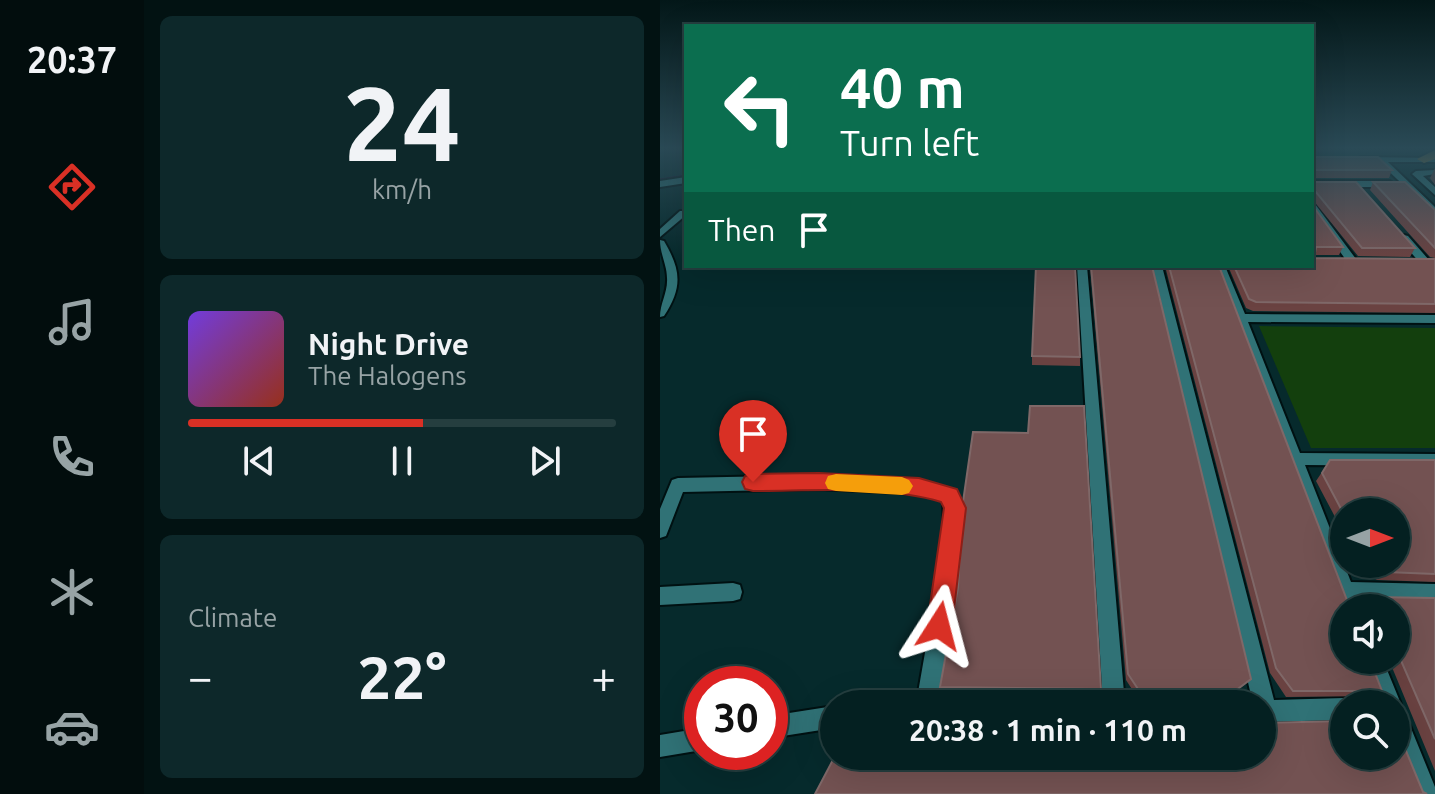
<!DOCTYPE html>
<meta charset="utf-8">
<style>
body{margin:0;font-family:Ubuntu,sans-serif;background:#0d282a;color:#f1f3f6;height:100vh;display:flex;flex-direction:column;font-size:30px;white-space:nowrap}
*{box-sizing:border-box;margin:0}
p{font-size:26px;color:#97a3a5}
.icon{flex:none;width:44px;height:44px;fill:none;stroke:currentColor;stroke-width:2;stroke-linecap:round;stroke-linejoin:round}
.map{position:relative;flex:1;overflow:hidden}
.panel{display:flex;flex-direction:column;gap:16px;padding:16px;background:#021212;width:516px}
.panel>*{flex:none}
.hud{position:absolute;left:24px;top:24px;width:630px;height:244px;border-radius:0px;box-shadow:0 8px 32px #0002,0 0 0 2px #253e3f;background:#0b6e4f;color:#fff;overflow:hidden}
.needle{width:52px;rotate:90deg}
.buttons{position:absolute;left:670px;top:498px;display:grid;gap:16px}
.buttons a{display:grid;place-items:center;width:80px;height:80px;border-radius:50%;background:#042021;box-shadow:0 8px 32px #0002,0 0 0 2px #253e3f;font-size:40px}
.speed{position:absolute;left:24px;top:666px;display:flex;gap:16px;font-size:40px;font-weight:700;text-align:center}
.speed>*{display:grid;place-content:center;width:104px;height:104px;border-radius:50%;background:#042021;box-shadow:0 8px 32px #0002,0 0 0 2px #253e3f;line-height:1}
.speed .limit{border:12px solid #d22;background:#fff;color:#111}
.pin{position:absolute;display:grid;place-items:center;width:68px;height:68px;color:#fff;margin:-82px -34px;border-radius:50% 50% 50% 0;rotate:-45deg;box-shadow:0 0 8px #0007}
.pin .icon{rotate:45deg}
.me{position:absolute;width:88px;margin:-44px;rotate:9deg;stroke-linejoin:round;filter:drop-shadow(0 0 6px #0008)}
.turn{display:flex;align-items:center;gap:28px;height:168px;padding:0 24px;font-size:36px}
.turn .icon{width:104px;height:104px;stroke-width:2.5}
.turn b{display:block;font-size:56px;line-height:68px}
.then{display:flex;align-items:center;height:76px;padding:0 24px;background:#0003;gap:16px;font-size:30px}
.big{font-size:60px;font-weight:600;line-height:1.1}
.panel .widget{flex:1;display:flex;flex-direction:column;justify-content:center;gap:12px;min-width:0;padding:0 28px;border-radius:12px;background:#0d282a}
.panel .dial{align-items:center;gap:0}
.dial b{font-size:104px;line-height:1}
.song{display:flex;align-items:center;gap:24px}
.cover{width:96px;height:96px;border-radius:12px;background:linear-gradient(135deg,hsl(260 70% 55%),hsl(10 70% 35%))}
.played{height:8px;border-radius:4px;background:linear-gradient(90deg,#d93025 55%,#253e3f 55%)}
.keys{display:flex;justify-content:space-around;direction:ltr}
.heat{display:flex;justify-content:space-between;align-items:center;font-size:44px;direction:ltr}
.trip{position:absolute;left:160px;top:690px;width:456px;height:80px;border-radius:40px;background:#042021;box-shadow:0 8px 32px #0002,0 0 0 2px #253e3f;font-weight:600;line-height:80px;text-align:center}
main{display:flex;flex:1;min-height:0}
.tabs{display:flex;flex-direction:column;width:144px;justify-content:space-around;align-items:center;background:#020d0d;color:#97a3a5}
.tabs .icon{width:56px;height:56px}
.tabs .active{color:#d93025}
.tabs b{font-size:36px;color:#f1f3f6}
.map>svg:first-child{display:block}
</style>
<main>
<nav class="tabs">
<b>20:37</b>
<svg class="icon active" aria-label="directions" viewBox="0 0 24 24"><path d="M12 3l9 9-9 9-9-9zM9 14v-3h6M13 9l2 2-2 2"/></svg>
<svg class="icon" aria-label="music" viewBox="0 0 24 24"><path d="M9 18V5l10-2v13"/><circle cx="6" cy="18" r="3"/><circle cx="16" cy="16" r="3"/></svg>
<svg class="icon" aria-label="phone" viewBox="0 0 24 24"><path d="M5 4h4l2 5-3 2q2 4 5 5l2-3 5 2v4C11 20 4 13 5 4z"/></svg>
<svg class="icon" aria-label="climate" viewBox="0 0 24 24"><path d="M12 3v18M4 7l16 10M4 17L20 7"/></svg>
<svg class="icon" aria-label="car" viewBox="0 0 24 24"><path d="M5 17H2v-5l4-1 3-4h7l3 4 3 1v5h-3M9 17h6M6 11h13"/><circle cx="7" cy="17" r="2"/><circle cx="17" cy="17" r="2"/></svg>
</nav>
<section class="panel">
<div class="widget dial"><b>24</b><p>km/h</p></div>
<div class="widget">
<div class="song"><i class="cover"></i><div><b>Night Drive</b><p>The Halogens</p></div></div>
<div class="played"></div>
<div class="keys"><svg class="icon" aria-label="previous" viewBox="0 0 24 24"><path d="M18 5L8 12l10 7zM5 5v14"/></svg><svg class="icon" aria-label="pause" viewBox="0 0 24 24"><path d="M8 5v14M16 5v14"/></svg><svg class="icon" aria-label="next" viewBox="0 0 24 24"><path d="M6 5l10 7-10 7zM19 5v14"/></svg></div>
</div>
<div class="widget"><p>Climate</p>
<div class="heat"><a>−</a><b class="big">22°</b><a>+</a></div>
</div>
</section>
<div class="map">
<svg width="775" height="794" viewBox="0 0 775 794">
<rect width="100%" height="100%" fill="#062a2c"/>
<path fill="#133f0d" d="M 599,326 L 775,328 L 775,448 L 651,448 Z"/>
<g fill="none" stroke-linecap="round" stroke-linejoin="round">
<path stroke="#26042c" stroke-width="3" d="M 0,180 L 26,176"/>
<defs>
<path id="street" d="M 703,157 L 775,158 L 775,162 L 728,162 L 775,207 L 775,215 L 719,162 L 700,161 L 700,157 Z
M 775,170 L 775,174 L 763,176 L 775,187 L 775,195 L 752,174 L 756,171 Z
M 26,177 L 26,183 L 0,187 L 0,181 Z
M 652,181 L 730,181 L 734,184 L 730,187 L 652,187 Z
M 652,203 L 655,204 L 696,259 L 696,263 L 688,263 L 652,212 Z
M 20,211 L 26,211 L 26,215 L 0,237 L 0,229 Z
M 744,235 L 748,236 L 769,260 L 769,264 L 761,264 L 740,240 L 740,236 Z
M 0,240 L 4,241 C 21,270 23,287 4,316 L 0,317 C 0,303 8,292 7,278 C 7,265 0,254 0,240 Z
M 417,266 L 427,266 L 465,704 L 443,704 Z
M 492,266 L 502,266 L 614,700 L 684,698 L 693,704 L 684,704 L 684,720 L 602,722 L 602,704 L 593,704 Z
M 555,266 L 565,266 L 585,314 L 775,315 L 775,323 L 588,322 L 640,453 L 775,454 L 775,466 L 645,465 L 691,582 L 775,584 L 775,602 L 699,601 L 702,608 L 684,608 L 684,612 Z
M 159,475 L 259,480 L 296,491 C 314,530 286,658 278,704 L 256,704 L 281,561 L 284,531 L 283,501 L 259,494 L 159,489 L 23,492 L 6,536 L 0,538 L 0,509 L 12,480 L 18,478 Z
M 73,583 L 80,585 L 82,592 L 80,599 L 73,601 L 0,605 L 0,587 Z
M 703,660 L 723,660 L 741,704 L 739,709 L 744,711 L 775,787 L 775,794 L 754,794 L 736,748 L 736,704 L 719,704 Z
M 174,706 L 174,728 L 110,738 L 110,716 Z
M 42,728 L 42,750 L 0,757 L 0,735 Z"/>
<path id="highway" d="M 775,150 L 775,159 L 764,163 L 757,159 Z"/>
</defs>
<use href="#street" stroke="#001112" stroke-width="4"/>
<use href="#highway" stroke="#001112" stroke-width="4"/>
<use href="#street" fill="#307276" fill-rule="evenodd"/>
<use href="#highway" fill="#b08839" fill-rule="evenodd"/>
</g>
<path fill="#6a4241" d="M 652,157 L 732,170 L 729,178 L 652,178 Z
M 775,168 L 775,185 L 770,178 Z
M 652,179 L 755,248 L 750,257 L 698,256 L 653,200 L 653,206 L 683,247 L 679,255 L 654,255 L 654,258 L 775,259 L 775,313 L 593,311 L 586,308 L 568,266 L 652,266 Z
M 713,182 L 775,210 L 775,258 L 770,257 L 710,190 Z
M 430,266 L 492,266 L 585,684 L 570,696 L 479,700 L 466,680 Z
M 505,266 L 559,266 L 722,691 L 713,696 L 626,697 L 610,673 Z
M 372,356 L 420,357 L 420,366 L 372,365 Z
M 670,460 L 775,460 L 775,582 L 717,580 L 691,566 L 690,564 L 736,564 L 684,512 L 684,545 L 674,515 L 656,481 Z
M 713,597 L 775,598 L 775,771 L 729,660 L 736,660 L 736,608 L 707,608 L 705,604 Z
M 280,687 L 441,689 L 439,695 L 283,692 Z"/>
<path fill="#735252" stroke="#7f6868" stroke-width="2" d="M 652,157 L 718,157 L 732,170 L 655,170 L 652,179 Z
M 652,179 L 655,182 L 696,182 L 755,248 L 702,248 L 656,192 L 652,195 L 653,206 L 683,247 L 656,247 L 654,258 L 775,259 L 775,304 L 596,302 L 589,299 L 574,266 L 652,266 Z
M 713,182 L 745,182 L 775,210 L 775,248 Z
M 376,266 L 415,266 L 420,357 L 372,356 Z
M 431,266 L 492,266 L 591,679 L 575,691 L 482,695 L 468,674 Z
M 509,266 L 559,266 L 690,608 L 684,608 L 684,660 L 710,660 L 722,691 L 633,691 L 616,668 Z
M 370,406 L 424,406 L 441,689 L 280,687 L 298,588 L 302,509 L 313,432 L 368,433 Z
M 670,460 L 775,460 L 775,574 L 726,572 L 710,564 L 736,564 L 736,512 L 684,512 L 684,517 L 680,507 L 662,473 Z
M 713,597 L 775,598 L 775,739 L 736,649 L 736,608 L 718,608 Z
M 684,721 L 684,756 L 736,756 L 736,741 L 744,746 L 763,792 L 767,794 L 155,794 L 175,756 L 602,756 L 602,723 Z"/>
<linearGradient id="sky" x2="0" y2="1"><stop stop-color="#031718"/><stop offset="0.57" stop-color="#2a4a56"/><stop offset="1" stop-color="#2a4a56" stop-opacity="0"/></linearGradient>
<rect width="775" height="260" fill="url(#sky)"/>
<path fill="#d93025" stroke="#8d1f18" stroke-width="2" d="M 159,473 L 259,478 L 297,489 L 306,508 L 292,626 L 289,635 L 279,639 L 270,635 L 267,626 L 284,508 L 281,502 C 225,485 152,491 93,491 L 85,489 L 82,482 L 85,476 L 93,474 Z"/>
<path fill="#f59e0b" d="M 176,474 L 242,477 L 249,480 L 253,486 L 249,493 L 242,495 L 176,491 L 168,489 L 165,483 L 168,476 Z"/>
</svg>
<div class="buttons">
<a><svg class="needle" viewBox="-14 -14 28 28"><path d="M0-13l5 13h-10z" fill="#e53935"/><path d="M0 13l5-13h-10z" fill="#97a3a5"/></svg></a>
<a><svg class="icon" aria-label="sound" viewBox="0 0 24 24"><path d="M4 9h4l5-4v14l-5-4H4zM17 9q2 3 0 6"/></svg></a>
<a><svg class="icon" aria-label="search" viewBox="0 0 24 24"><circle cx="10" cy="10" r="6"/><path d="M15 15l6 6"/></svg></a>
</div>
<div class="speed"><div class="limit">30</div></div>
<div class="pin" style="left:93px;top:482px;background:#d93025"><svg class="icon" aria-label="arrive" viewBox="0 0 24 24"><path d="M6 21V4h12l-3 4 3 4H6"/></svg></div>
<svg class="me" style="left:279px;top:626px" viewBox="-20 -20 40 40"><path d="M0-17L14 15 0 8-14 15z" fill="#d93025" stroke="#fff" stroke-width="4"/></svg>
<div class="trip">20:38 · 1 min · 110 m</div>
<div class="hud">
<div class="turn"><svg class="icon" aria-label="left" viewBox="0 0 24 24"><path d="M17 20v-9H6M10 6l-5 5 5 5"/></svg><div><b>40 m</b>Turn left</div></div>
<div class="then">Then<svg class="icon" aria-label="arrive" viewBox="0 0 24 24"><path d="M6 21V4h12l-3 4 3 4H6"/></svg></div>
</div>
</div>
</main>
